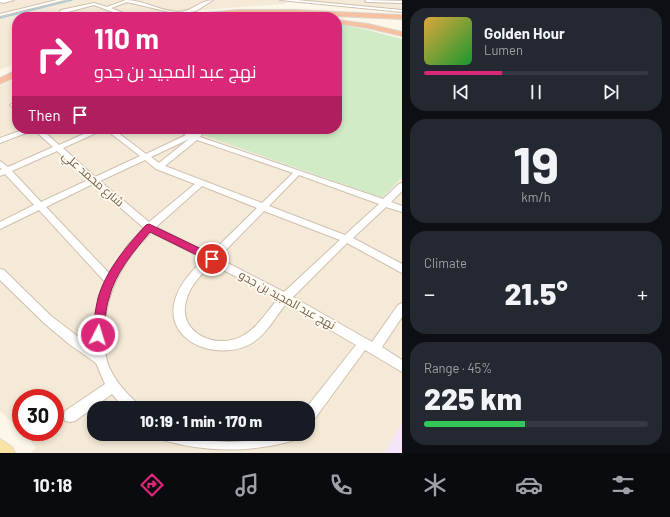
<!DOCTYPE html>
<meta charset="utf-8">
<style>
body{margin:0;font-family:Barlow,Cairo,sans-serif;background:#242831;color:#f1f3f6;height:100vh;display:flex;flex-direction:column;font-size:15px;white-space:nowrap}
*{box-sizing:border-box;margin:0}
p{font-size:13px;color:#9ea1a6}
.icon{flex:none;width:22px;height:22px;fill:none;stroke:currentColor;stroke-width:2;stroke-linecap:round;stroke-linejoin:round}
.map{position:relative;flex:1;overflow:hidden}
.side{display:flex;flex-direction:column;gap:8px;padding:8px;background:#0d0f14;width:268px}
.side>*{flex:none}
.guide{position:absolute;left:12px;top:12px;width:330px;height:122px;border-radius:16px;box-shadow:0 2px 6px #0003;background:#db2777;color:#fff;overflow:hidden}
.speed{position:absolute;left:12px;top:389px;display:flex;gap:8px;font-size:20px;font-weight:700;text-align:center}
.speed>*{display:grid;place-content:center;width:52px;height:52px;border-radius:50%;background:#171b24;box-shadow:0 2px 6px #0003;line-height:1}
.speed .limit{border:6px solid #d22;background:#fff;color:#111}
.pin{position:absolute;display:grid;place-items:center;width:34px;height:34px;color:#fff;margin:-17px;border:2px solid #fff;border-radius:50%;box-shadow:0 1px 4px #0007}
.me{position:absolute;width:44px;margin:-22px;rotate:5deg;stroke-linejoin:round;filter:drop-shadow(0 0 3px #0008)}
.turn{display:flex;align-items:center;gap:14px;height:84px;padding:0 16px;font-size:18px}
.turn .icon{width:52px;height:52px;stroke-width:2.5}
.turn b{display:block;font-size:28px;line-height:34px}
.then{display:flex;align-items:center;height:38px;padding:0 16px;background:#0003;gap:8px;font-size:15px}
.big{font-size:30px;font-weight:800;line-height:1.1}
.side .card{flex:1;display:flex;flex-direction:column;justify-content:center;gap:6px;min-width:0;padding:0 14px;border-radius:16px;background:#242831}
.side .dial{align-items:center;gap:0}
.dial b{font-size:52px;line-height:1}
.song{display:flex;align-items:center;gap:12px}
.cover{width:48px;height:48px;border-radius:6px;background:linear-gradient(135deg,hsl(40 70% 55%),hsl(130 70% 35%))}
.played{height:4px;border-radius:2px;background:linear-gradient(90deg,#db2777 35%,#363941 35%)}
.keys{display:flex;justify-content:space-around;direction:ltr}
.heat{display:flex;justify-content:space-between;align-items:center;font-size:22px;direction:ltr}
.charge{height:6px;border-radius:3px;background:linear-gradient(90deg,#34c759 45%,#363941 0)}
.trip{position:absolute;left:87px;top:401px;width:228px;height:40px;border-radius:16px;background:#171b24;box-shadow:0 2px 6px #0003;font-weight:800;line-height:40px;text-align:center}
.menu{display:flex;height:64px;justify-content:space-around;align-items:center;background:#090b0e;color:#9ea1a6}
.menu .icon{width:28px;height:28px}
.menu .active{color:#db2777}
.menu b{font-size:18px;color:#f1f3f6}
main{display:flex;flex:1;min-height:0}
.map>svg:first-child{display:block}
</style>
<main>
<div class="map">
<svg width="402" height="453" viewBox="0 0 402 453">
<rect width="100%" height="100%" fill="#fdf7e9"/>
<path fill="#f4ead7" fill-rule="evenodd" d="M 0,0 L 402,0 L 402,10 L 288,1 L 284,4 L 200,10 L 164,17 L 17,17 L 17,63 L 0,70 Z
M 17,78 L 17,129 L 204,129 L 382,198 L 402,177 L 402,453 L 31,453 L 36,447 L 22,432 L 55,432 L 55,398 L 21,398 L 21,431 L 0,411 L 0,86 ZM 94,408 L 308,408 L 308,434 L 94,434 Z"/>
<path fill="#f4e5f9" d="M 402,423 L 402,453 L 384,453 Z"/>
<path fill="#d2ebc7" d="M 337,24 L 368,30 L 402,39 L 402,177 L 382,198 L 200,134 L 204,129 L 337,129 Z"/>
<g fill="none" stroke-linecap="round" stroke-linejoin="round">
<path stroke="#a3cbd9" stroke-width="1.5" d="M 0,18 L 72,0"/>
<defs>
<path id="minor" d="M 0,0 L 14,0 L 3,3 L 0,2 Z
M 57,0 L 65,0 L 0,16 L 0,14 Z
M 126,0 C 143,0 160,11 178,12 C 191,12 201,0 213,0 L 196,11 L 178,14 L 127,2 L 111,8 L 133,17 L 126,17 L 94,5 L 64,13 L 74,17 L 67,17 L 59,13 L 61,10 L 94,3 L 107,7 Z
M 280,0 L 297,0 L 402,10 L 402,12 Z
M 366,0 L 402,1 L 402,3 L 367,2 L 365,1 Z
M 13,103 L 17,105 L 17,111 L 10,105 Z
M 25,129 L 41,129 L 59,145 L 95,129 L 105,129 L 63,148 L 95,177 L 140,156 L 105,129 L 113,129 L 146,154 L 186,135 L 176,129 L 185,129 L 195,134 L 198,129 L 206,129 L 200,137 L 383,199 L 399,184 L 402,183 L 402,191 L 391,202 L 402,206 L 402,212 L 386,207 L 353,238 L 402,264 L 402,273 L 347,243 L 293,297 L 372,342 L 398,305 L 402,303 L 402,317 L 382,347 L 402,360 L 402,372 L 365,350 L 313,421 L 308,422 L 308,408 L 306,408 L 356,345 L 286,304 C 275,317 267,334 252,343 C 223,361 167,346 174,304 C 178,285 191,272 204,259 L 151,232 C 122,261 103,297 104,339 C 105,350 105,359 110,369 C 114,377 119,385 126,392 C 130,397 137,401 139,408 L 124,408 L 112,394 L 75,421 L 70,422 L 65,421 L 64,416 L 65,411 L 105,384 L 96,363 L 69,344 L 44,323 L 0,280 L 0,269 L 4,270 L 51,316 L 93,348 C 93,325 96,304 105,282 L 39,210 L 0,229 L 0,222 L 34,205 L 5,174 L 0,176 L 0,170 L 2,169 L 0,168 L 0,161 L 8,167 L 53,147 L 34,130 L 0,143 L 0,138 ZM 189,139 L 159,163 L 151,157 ZM 197,140 L 293,173 L 262,203 L 165,166 ZM 57,151 L 88,180 L 41,202 L 12,171 ZM 145,160 L 156,169 L 195,184 L 149,222 L 100,181 ZM 299,175 L 379,204 L 345,235 L 269,206 ZM 93,184 L 144,228 L 127,246 L 109,273 L 46,207 ZM 202,186 L 257,208 L 210,254 L 156,227 ZM 264,211 L 340,240 L 284,292 L 218,258 ZM 212,264 L 278,299 C 267,311 258,327 244,335 C 219,351 177,334 186,301 C 190,285 201,275 212,264 Z
M 157,434 L 180,434 L 212,441 L 229,442 L 247,441 L 278,434 L 301,434 L 299,439 C 251,453 207,453 159,439 Z"/>
<path id="major" d="M 0,439 L 12,447 L 15,453 L 0,453 Z"/>
<path id="highway" d="M 238,10 L 293,10 L 402,15 L 402,19 L 266,13 L 181,17 L 184,15 Z
M 338,20 L 368,24 L 402,32 L 402,36 L 368,28 L 341,24 L 338,24 Z
M 17,70 L 17,76 L 0,84 L 0,78 Z"/>
</defs>
<use href="#minor" stroke="#cfc0ae" stroke-width="2"/>
<use href="#major" stroke="#dcd6d0" stroke-width="2"/>
<use href="#highway" stroke="#dcd6d0" stroke-width="2"/>
<use href="#minor" fill="#fff" fill-rule="evenodd"/>
<use href="#major" fill="#fae3a2" fill-rule="evenodd"/>
<use href="#highway" fill="#f6c0a1" fill-rule="evenodd"/>
</g>
<path fill="#db2777" stroke="#8e194d" d="M 149,224 L 216,256 L 217,259 L 216,261 L 209,261 L 150,232 C 134,251 115,273 109,298 C 105,310 105,323 104,335 L 102,339 L 98,340 L 94,339 L 92,335 C 94,323 95,310 98,298 C 106,270 127,246 146,225 Z"/>
<g text-anchor="middle" stroke-width="3.5" stroke-linejoin="round" paint-order="stroke">
<g font-size="12" fill="#78604c" stroke="#fffbf0">
<text transform="translate(93 179) rotate(41)" y="4">شارع محمد علي</text>
<text transform="translate(287 300) rotate(29)" y="4">نهج عبد المجيد بن جدو</text>
</g>
</g>
</svg>
<div class="speed"><div class="limit">30</div></div>
<div class="pin" style="left:212px;top:259px;background:#d93025"><svg class="icon" aria-label="arrive" viewBox="0 0 24 24"><path d="M6 21V4h12l-3 4 3 4H6"/></svg></div>
<svg class="me" style="left:98px;top:335px" viewBox="-20 -20 40 40"><circle r="17" fill="#db2777" stroke="#fff" stroke-width="3"/><path d="M0-11L8 9 0 5-8 9z" fill="#fff"/></svg>
<div class="trip">10:19 · 1 min · 170 m</div>
<div class="guide">
<div class="turn"><svg class="icon" aria-label="right" viewBox="0 0 24 24"><path d="M7 20v-9h11M14 6l5 5-5 5"/></svg><div><b>110 m</b>نهج عبد المجيد بن جدو</div></div>
<div class="then">Then<svg class="icon" aria-label="arrive" viewBox="0 0 24 24"><path d="M6 21V4h12l-3 4 3 4H6"/></svg></div>
</div>
</div>
<section class="side">
<div class="card">
<div class="song"><i class="cover"></i><div><b>Golden Hour</b><p>Lumen</p></div></div>
<div class="played"></div>
<div class="keys"><svg class="icon" aria-label="previous" viewBox="0 0 24 24"><path d="M18 5L8 12l10 7zM5 5v14"/></svg><svg class="icon" aria-label="pause" viewBox="0 0 24 24"><path d="M8 5v14M16 5v14"/></svg><svg class="icon" aria-label="next" viewBox="0 0 24 24"><path d="M6 5l10 7-10 7zM19 5v14"/></svg></div>
</div>
<div class="card dial"><b>19</b><p>km/h</p></div>
<div class="card"><p>Climate</p>
<div class="heat"><a>−</a><b class="big">21.5°</b><a>+</a></div>
</div>
<div class="card"><p>Range · 45%</p><b class="big">225 km</b><div class="charge"></div></div>
</section>
</main>
<nav class="menu">
<b>10:18</b>
<svg class="icon active" aria-label="directions" viewBox="0 0 24 24"><path d="M12 3l9 9-9 9-9-9zM9 14v-3h6M13 9l2 2-2 2"/></svg>
<svg class="icon" aria-label="music" viewBox="0 0 24 24"><path d="M9 18V5l10-2v13"/><circle cx="6" cy="18" r="3"/><circle cx="16" cy="16" r="3"/></svg>
<svg class="icon" aria-label="phone" viewBox="0 0 24 24"><path d="M5 4h4l2 5-3 2q2 4 5 5l2-3 5 2v4C11 20 4 13 5 4z"/></svg>
<svg class="icon" aria-label="climate" viewBox="0 0 24 24"><path d="M12 3v18M4 7l16 10M4 17L20 7"/></svg>
<svg class="icon" aria-label="car" viewBox="0 0 24 24"><path d="M5 17H2v-5l4-1 3-4h7l3 4 3 1v5h-3M9 17h6M6 11h13"/><circle cx="7" cy="17" r="2"/><circle cx="17" cy="17" r="2"/></svg>
<svg class="icon" aria-label="filters" viewBox="0 0 24 24"><path d="M4 7h16M4 17h16"/><circle cx="9" cy="7" r="2"/><circle cx="15" cy="17" r="2"/></svg>
</nav>
